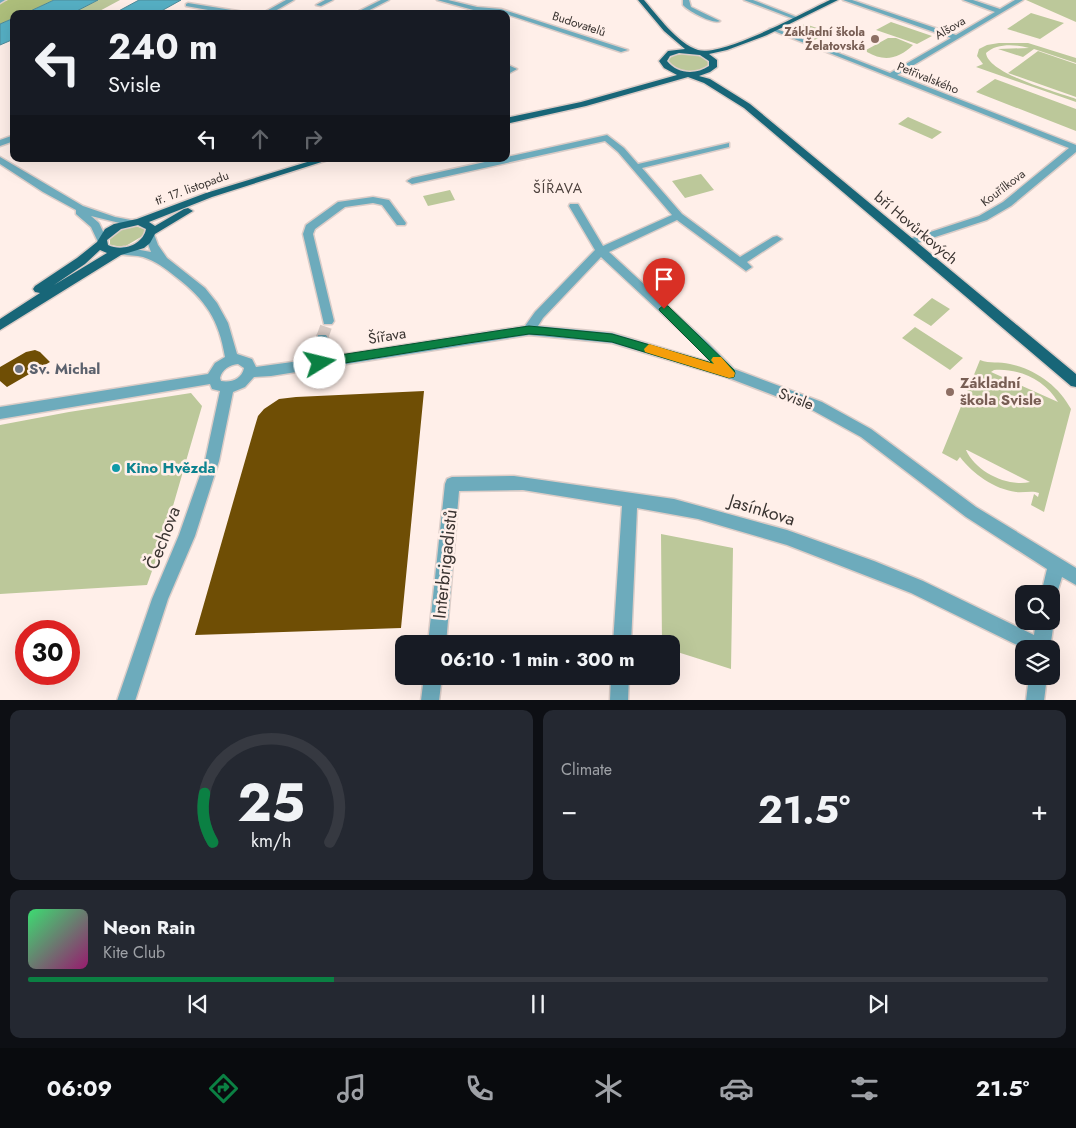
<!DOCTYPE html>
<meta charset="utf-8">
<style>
body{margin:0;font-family:Jost,sans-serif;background:#242831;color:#f1f3f6;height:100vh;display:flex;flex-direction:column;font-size:19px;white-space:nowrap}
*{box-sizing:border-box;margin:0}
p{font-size:16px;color:#9ea1a6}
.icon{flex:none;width:28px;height:28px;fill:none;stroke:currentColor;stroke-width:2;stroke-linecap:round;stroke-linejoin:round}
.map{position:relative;height:700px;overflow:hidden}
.drawer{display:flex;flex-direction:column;gap:10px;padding:10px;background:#0d0f14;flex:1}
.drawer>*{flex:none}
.banner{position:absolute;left:10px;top:10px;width:500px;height:152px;border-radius:10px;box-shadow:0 5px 20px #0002;background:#171b24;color:#f1f3f6;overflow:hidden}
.controls{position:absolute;left:1015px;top:585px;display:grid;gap:10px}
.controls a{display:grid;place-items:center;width:45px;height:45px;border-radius:10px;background:#171b24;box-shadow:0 5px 20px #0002;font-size:25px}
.speed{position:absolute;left:15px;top:620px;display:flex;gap:10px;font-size:25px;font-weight:700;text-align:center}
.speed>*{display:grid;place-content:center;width:65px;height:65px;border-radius:50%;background:#171b24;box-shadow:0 5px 20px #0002;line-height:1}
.speed .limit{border:8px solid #d22;background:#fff;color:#111}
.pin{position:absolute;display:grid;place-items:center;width:42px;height:42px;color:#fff;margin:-51px -21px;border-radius:50% 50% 50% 0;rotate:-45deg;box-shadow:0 0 5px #0007}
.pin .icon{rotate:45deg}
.me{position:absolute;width:55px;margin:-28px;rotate:81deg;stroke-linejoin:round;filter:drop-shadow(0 0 4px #0008)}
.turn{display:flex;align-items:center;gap:18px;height:105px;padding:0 15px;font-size:22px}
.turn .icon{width:65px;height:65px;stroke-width:2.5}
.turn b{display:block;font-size:35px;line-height:42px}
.lanes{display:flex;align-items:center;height:48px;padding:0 15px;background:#0003;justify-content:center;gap:25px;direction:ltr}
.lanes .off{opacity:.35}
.big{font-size:38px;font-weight:700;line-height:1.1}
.drawer .tile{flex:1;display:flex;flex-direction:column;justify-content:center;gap:8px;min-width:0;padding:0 18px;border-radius:10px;background:#242831}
.drawer .dial{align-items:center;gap:0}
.dial svg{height:130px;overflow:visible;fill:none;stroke:#363941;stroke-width:7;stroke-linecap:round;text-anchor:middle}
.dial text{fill:#f1f3f6;stroke:none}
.song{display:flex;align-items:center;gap:15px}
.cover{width:60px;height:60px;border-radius:8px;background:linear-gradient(135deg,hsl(140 70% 55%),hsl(320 70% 35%))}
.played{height:5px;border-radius:2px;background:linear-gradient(90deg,#0b8043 30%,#363941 30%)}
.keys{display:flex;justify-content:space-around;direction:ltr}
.heat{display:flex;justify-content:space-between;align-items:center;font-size:28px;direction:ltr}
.drawer .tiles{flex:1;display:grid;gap:10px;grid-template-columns:1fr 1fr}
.tile:last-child{grid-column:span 2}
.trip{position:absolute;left:395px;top:635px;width:285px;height:50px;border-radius:10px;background:#171b24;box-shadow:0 5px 20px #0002;font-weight:700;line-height:50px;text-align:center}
.tab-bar{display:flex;height:80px;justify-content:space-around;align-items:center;background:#090b0e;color:#9ea1a6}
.tab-bar .icon{width:35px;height:35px}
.tab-bar .on{color:#0b8043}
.tab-bar b{font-size:22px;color:#f1f3f6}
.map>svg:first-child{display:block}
</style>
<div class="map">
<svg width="1076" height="701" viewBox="0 0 1076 701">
<rect width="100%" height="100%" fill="#ffefe9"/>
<path fill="#bcc89a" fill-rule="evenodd" d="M 98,0 L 120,0 L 94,14 L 71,14 Z
M 1026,0 L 1076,0 L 1076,22 Z
M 1031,13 L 1064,23 L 1040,39 L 1007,29 Z
M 891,22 L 932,36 L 917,44 L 876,30 Z
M 805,24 L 829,32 L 830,33 L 812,41 L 788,32 Z
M 888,38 L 896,38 L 913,45 C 899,59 884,62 867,52 L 866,50 Z
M 999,43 L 1028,43 L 1076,58 L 1076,63 L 1034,49 L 1023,57 L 998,49 L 1029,48 C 1016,44 996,43 986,53 C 988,74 1057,92 1076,99 L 1076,102 L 976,67 L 983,64 L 977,56 L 979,49 L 987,45 Z
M 1038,51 L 1076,64 L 1076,97 L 1008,73 Z
M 689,53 L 705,58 L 709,63 L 709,67 C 696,74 681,74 669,64 L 668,59 L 675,55 Z
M 995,79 L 1076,109 L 1076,131 L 976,92 Z
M 908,117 L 942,132 L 932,139 L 898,124 Z
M 701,174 L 714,190 L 685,198 L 672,181 Z
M 450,190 L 455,200 L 428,206 L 423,196 Z
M 138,227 L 144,229 L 146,234 L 124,247 L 110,245 L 110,239 C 117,230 127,226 138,227 Z
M 932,298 L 950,309 L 931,326 L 913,315 Z
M 915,327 L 963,358 L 950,370 L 902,338 Z
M 980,360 C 990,364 999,361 1010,364 C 1035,369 1059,386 1071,409 L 1044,512 L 1031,505 L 1034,494 L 1038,497 L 1039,493 C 1032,490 1024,493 1016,492 C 994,489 973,474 960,457 L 957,461 L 942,453 ZM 994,370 C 1019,368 1045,380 1058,402 L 991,372 ZM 966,450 L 967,450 L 1030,482 C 1007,487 976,472 966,450 Z
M 191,393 L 202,406 L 164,537 L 147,585 L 0,594 L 0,425 L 69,412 Z
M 661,534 L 733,548 L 731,669 L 671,650 L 671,644 L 662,644 Z"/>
<path fill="#adbe7b" d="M 8,0 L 54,0 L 24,14 L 14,14 L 14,18 L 0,24 L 0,3 Z"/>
<path fill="#56b0c5" stroke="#4e8b99" d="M 54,0 L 98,0 L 71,14 L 24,14 Z
M 139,0 L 181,0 L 156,14 L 113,14 Z
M 14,18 L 14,39 L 0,45 L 0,24 Z"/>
<path fill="#6f4e05" d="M 35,350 L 40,352 L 50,362 L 7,387 L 0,381 L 0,367 L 26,352 Z
M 424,391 L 401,628 L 195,635 L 255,426 L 258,416 L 264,409 L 279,399 L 296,397 Z"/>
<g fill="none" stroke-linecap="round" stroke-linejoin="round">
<path stroke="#d8cac4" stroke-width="12" stroke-dasharray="12 6" stroke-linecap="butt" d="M 322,338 L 328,321"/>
<defs>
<path id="minor" d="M 0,0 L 5,0 L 0,3 Z
M 286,0 L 294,0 L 270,14 L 261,14 Z
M 325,0 L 333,0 L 321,6 L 316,5 Z
M 381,0 L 389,0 L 362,14 L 353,14 Z
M 437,0 L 448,0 L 477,7 L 501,9 L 628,50 L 621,52 L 506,14 L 477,11 Z
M 683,0 L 689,0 L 691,7 L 720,21 C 714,25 688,11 683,5 Z
M 744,0 L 753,0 L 799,18 L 794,19 Z
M 843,0 L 852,0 L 956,35 L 995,12 L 963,0 L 973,0 L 1000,9 L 1015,0 L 1023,0 L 897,75 L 1076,145 L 1076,152 L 1011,206 L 987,220 L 914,244 L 906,244 L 905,242 L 906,240 L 979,216 L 1003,202 L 1069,148 L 769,29 L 774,28 L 890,73 L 951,38 Z
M 188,3 L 244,12 L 247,14 L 230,14 L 186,6 L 186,4 Z
M 506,64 L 517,69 L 506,75 Z
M 14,135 L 14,141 L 0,146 L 0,140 Z
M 607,135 L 624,148 L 638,164 L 729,143 L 729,147 L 642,168 L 682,214 L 740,257 L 773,237 L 777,236 L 782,239 L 747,262 L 752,267 L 746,271 L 677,220 L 609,252 L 708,343 L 734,369 L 822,402 L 871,429 L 976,507 L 1076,568 L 1076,585 L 1062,577 L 1055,600 L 1051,601 L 1051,594 L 1041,594 L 1047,569 L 966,517 L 861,437 L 812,410 L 726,377 L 612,343 L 529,335 L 271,376 L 254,377 L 245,387 L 233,392 L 219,461 L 195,536 L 168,599 L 135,701 L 117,701 L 152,599 L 179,535 L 205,461 L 220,391 L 212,389 L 210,384 L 0,419 L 0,407 L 208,374 L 215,363 L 225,357 C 219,320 206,300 176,277 C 166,269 156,261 143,257 C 136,255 128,256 120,254 L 119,251 L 120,248 L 124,247 L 151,252 L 145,236 L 146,234 L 154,234 L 158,245 L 167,258 L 205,288 L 217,303 L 228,323 L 237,354 L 252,359 L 256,367 L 314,359 L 318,335 L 326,335 L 328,338 L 327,357 L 525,326 L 535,312 L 595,250 L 569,206 L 570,204 L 578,204 L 603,246 L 672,215 L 618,152 L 605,141 L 412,184 L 407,181 L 412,178 ZM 601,257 L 700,349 L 712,363 L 612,333 L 538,326 L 543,318 ZM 238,364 L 244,368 C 242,379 231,383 221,381 L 220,378 C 222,369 230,365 238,364 Z
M 0,157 L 83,206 L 115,217 L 136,221 L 137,223 L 132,226 L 91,216 L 99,223 L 107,240 L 102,243 L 98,242 L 91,227 L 76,214 L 76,210 L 43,192 L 0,164 Z
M 373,197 L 389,200 L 406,223 L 405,225 L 397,225 L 382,205 L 373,203 L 345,207 L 315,229 L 313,234 L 334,321 L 332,324 L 324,324 L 303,234 L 306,225 L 338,202 Z
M 514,476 L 674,499 L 787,530 L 874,561 L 923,581 L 1034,635 L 1036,621 L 1051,621 L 1051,615 L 1054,621 L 1050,649 L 1025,649 L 911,593 L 787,545 L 698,519 L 637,508 L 631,644 L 613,644 L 622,506 L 523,490 L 459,491 L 446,644 L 428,644 L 445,484 L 447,479 L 452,477 Z
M 424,676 L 442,676 L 439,701 L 421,701 Z
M 611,676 L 629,676 L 628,701 L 610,701 Z
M 1029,676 L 1047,676 L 1044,701 L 1026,701 Z"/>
<path id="major" d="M 638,0 L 644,0 C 657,15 678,44 698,50 C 723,57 804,12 830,0 L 838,0 L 767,35 L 727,50 L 709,54 L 717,60 L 717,67 L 710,72 L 699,76 L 710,79 L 750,104 L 1076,374 L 1076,387 L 1071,386 L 744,108 L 704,83 L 688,77 L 586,106 L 506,124 L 506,118 L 581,102 L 677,75 L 664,68 L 659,61 L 668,51 L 685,49 L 664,31 ZM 679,53 L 700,55 L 709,61 L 709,66 C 696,75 677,74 667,61 L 670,56 Z
M 317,159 L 331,159 L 212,197 L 149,222 L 155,226 L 184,209 L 188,208 L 193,211 L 155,234 L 150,243 L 144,248 L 121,255 L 0,330 L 0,319 L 40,293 L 35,292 L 33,289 L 35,286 L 77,258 L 97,242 L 105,229 L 114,224 L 137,219 L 206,193 ZM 138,225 L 146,229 C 143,245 122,252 108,245 L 107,240 L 121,229 ZM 100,250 L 107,253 L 54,285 L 85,264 Z"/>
</defs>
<use href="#minor" stroke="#dccdc8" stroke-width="3"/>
<use href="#major" stroke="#dccdc8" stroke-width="3"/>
<use href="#minor" fill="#6dabbc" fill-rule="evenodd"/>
<use href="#major" fill="#186678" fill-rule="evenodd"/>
</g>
<path fill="#0b8043" stroke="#07532c" d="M 664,305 L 668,306 L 734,370 L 735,373 L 734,377 L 729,378 L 612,342 L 545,335 L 529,334 L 468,343 L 320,367 L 314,363 L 320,358 L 529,326 L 612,334 L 712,363 L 660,311 L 659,309 Z"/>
<path fill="#f59e0b" d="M 649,344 L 714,364 L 711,360 L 713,357 L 721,357 L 735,373 L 734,377 L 729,378 L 645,352 L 644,349 Z"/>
<g fill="#8d6e63" stroke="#ffefe9" stroke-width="2">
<circle cx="875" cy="39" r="5"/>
<circle cx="950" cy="392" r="5"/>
</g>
<circle fill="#6b7280" stroke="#ffefe9" stroke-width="2" cx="19" cy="369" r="5"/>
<circle fill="#0f9aa8" stroke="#ffefe9" stroke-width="2" cx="116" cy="468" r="5"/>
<g text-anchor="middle" stroke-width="5" stroke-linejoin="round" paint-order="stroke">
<g font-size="12" fill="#3a3431" stroke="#ffefe9">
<text transform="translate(579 24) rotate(18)" y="4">Budovatelů</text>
<text transform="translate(950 28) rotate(-30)" y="4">Alšova</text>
<text transform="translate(928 78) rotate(22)" y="4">Petřivalského</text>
<text transform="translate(192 188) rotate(-20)" y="4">tř. 17. listopadu</text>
<text transform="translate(1003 188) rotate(-37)" y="4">Kouřílkova</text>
</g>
<g font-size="12" font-weight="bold" fill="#785e54" stroke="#ffefe9" text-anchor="end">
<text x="865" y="36">Základní škola<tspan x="865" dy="14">Želatovská</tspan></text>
</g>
<g font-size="14" letter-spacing="1" fill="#4c403c" stroke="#ffefe9">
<text x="558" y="193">ŠÍŘAVA</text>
</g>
<g font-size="15" fill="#3a3431" stroke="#ffefe9">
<text transform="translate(916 228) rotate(40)" y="5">bří Hovůrkových</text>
<text transform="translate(387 336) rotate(-9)" y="5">Šířava</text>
<text transform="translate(796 399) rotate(21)" y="5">Svisle</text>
</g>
<g font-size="15" font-weight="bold" fill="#5b616d" stroke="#ffefe9" text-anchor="start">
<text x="29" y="374">Sv. Michal</text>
</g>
<g font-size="15" font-weight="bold" fill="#785e54" stroke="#ffefe9" text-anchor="start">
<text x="960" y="388">Základní<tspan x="960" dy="17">škola Svisle</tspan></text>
</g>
<g font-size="15" font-weight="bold" fill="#0d838f" stroke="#ffefe9" text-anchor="start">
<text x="126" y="473">Kino Hvězda</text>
</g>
<g font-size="18" fill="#3a3431" stroke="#ffefe9">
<text transform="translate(762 510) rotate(17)" y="6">Jasínkova</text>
<text transform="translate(163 538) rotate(-69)" y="6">Čechova</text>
<text transform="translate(445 564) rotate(-84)" y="6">Interbrigadistů</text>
</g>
</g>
</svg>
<div class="controls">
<a><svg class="icon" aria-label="search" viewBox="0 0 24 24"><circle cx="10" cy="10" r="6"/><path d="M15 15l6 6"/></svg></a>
<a><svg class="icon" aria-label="layers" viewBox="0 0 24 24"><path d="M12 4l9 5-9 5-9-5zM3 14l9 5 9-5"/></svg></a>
</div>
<div class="speed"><div class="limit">30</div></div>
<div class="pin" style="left:664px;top:309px;background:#d93025"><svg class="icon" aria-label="arrive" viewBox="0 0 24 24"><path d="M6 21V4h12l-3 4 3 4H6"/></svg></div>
<svg class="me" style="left:320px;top:363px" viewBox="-20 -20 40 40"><circle r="19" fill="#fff"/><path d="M0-13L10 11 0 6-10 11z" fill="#0b8043"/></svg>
<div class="trip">06:10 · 1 min · 300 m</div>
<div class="banner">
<div class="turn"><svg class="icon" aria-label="left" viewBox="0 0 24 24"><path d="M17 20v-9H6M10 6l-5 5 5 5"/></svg><div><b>240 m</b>Svisle</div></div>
<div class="lanes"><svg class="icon" aria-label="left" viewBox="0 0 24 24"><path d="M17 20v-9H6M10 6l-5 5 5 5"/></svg><svg class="icon off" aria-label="ahead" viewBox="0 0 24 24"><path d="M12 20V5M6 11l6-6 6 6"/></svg><svg class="icon off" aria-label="right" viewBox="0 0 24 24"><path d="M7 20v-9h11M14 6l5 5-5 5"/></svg></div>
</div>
</div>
<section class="drawer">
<div class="tiles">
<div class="tile dial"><svg viewBox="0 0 100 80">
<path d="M14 69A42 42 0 1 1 86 69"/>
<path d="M14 69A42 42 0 0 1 9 39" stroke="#0b8043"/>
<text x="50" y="56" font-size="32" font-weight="700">25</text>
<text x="50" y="72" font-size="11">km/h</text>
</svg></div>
<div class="tile"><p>Climate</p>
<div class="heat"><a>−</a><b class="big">21.5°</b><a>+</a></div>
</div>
<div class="tile">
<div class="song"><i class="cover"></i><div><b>Neon Rain</b><p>Kite Club</p></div></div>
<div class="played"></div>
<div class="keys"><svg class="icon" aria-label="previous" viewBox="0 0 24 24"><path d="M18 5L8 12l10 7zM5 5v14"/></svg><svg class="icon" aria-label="pause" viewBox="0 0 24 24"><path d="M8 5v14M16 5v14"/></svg><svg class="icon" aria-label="next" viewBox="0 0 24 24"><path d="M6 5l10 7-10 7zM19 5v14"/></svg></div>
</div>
</div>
</section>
<nav class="tab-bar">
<b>06:09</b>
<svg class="icon on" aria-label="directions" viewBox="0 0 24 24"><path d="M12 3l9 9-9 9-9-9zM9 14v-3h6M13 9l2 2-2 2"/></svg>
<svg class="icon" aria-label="music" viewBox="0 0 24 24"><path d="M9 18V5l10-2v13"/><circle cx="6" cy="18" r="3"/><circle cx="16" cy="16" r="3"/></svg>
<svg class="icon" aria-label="phone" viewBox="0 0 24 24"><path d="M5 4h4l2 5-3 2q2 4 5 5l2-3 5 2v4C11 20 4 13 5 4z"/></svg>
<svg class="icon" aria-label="climate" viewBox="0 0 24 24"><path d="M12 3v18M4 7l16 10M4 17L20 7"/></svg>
<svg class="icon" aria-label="car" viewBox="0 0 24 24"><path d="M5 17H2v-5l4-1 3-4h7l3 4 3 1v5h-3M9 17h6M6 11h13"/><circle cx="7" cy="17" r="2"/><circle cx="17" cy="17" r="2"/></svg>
<svg class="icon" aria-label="filters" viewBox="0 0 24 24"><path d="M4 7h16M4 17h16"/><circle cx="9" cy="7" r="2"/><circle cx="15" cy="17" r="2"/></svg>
<b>21.5°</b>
</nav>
